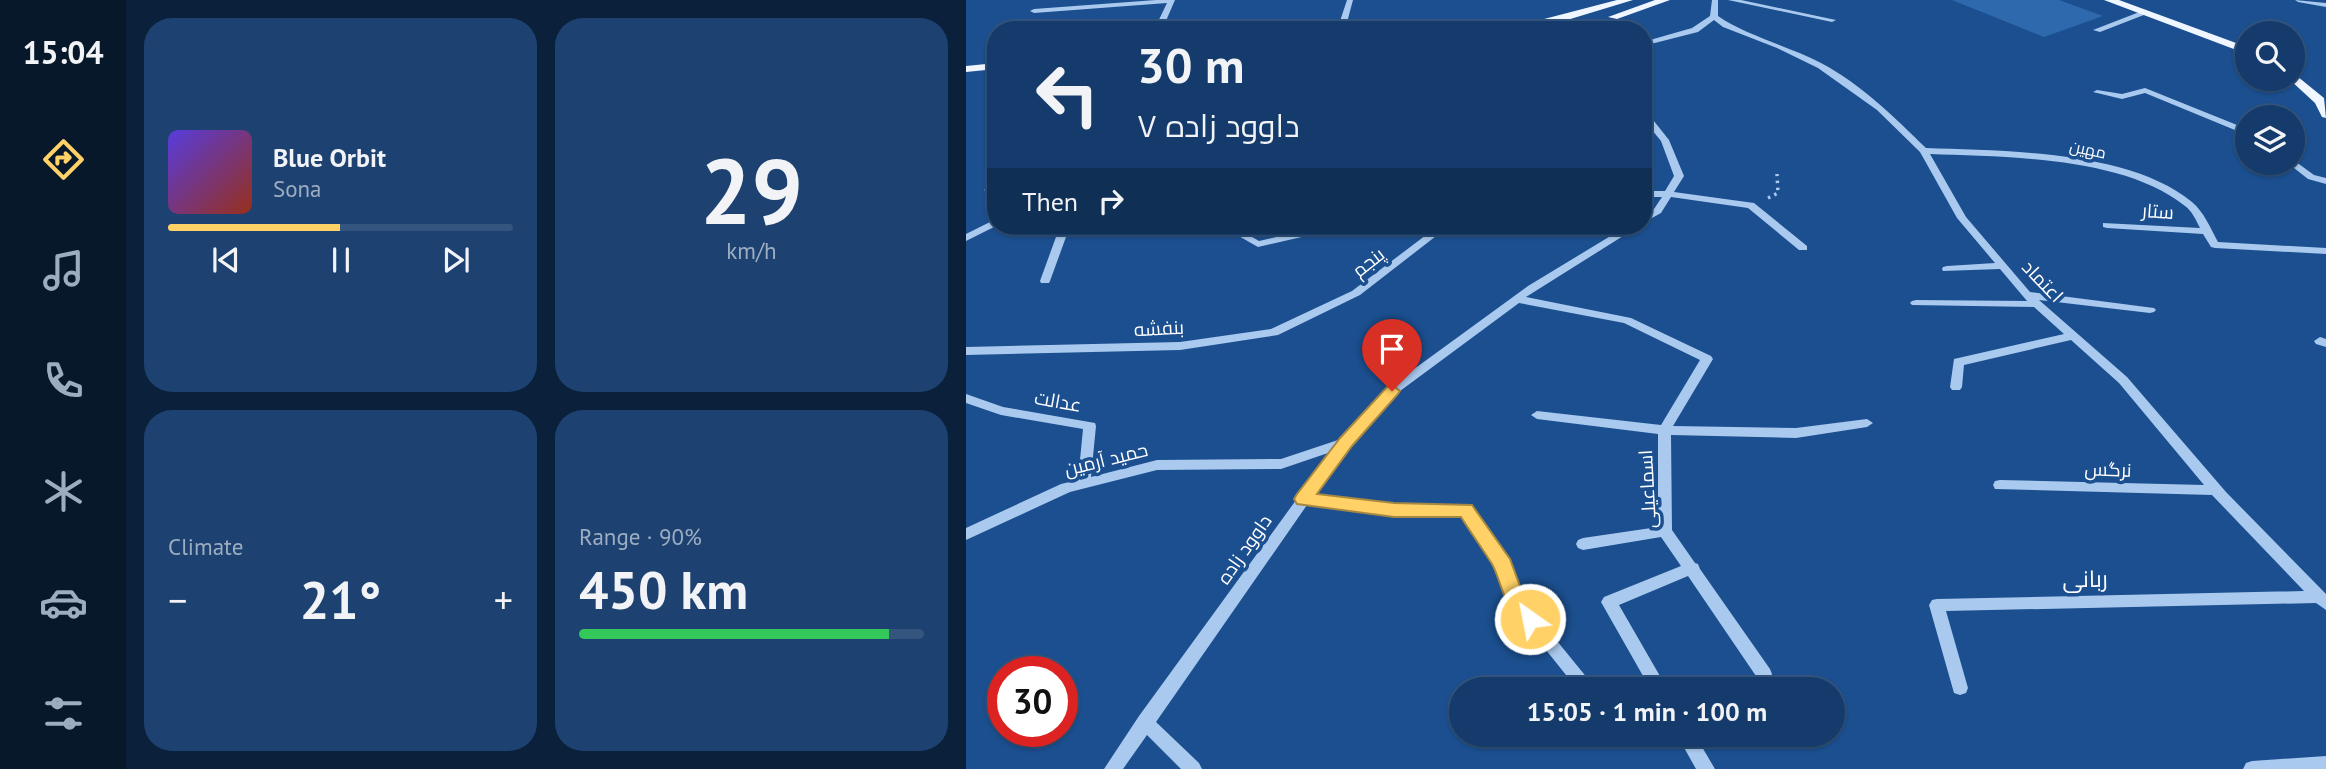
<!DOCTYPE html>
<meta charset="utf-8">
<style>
body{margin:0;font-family:"PT Sans",Cairo,sans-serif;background:#1d4271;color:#f1f3f6;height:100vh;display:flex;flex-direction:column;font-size:26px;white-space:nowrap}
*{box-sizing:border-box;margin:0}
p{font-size:23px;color:#9dadc1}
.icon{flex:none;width:38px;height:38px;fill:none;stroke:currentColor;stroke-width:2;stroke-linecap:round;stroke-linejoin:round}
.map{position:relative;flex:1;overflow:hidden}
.details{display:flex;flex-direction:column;gap:18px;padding:18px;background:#0b203b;width:840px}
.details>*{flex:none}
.banner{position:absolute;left:21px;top:21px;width:665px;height:214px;border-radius:28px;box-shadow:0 2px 5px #0004,0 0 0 2px #33557e;background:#143b6b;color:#f1f3f6;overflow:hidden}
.tools{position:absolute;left:1269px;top:21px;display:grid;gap:14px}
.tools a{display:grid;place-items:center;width:70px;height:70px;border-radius:50%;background:#143b6b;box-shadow:0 2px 5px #0004,0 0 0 2px #33557e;font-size:35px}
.speed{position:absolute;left:21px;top:656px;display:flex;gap:14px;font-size:35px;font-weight:700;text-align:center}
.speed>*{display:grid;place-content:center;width:91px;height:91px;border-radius:50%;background:#143b6b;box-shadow:0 2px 5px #0004,0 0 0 2px #33557e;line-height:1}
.speed .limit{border:10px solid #d22;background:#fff;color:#111}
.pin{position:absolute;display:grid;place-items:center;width:60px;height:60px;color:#fff;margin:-72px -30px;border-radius:50% 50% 50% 0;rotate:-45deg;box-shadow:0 0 7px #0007}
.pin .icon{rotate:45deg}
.me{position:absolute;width:77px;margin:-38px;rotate:327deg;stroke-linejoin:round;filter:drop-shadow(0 0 5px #0008)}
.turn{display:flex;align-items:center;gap:24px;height:147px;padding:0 35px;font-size:32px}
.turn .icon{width:91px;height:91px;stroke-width:2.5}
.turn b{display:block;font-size:49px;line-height:60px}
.then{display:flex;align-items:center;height:66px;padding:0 35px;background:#0003;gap:14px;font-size:26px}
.big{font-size:52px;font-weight:700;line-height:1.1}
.details .card{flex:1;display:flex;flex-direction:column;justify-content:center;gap:10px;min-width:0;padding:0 24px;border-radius:28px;background:#1d4271}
.details .dial{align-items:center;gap:0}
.dial b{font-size:91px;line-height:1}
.song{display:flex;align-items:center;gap:21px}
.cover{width:84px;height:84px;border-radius:10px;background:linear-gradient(135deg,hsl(250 70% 55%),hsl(10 70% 35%))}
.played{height:7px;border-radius:4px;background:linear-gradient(90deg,#ffd166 50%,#33557e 50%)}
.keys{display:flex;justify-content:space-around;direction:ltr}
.heat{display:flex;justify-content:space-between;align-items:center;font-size:38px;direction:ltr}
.charge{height:10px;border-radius:5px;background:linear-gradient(90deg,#34c759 90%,#33557e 0)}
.details .tiles{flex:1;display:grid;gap:18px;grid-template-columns:repeat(2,1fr)}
.trip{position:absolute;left:483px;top:677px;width:396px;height:70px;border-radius:35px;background:#143b6b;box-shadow:0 2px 5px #0004,0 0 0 2px #33557e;font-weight:700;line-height:70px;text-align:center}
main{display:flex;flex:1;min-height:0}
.tabs{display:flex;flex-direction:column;width:126px;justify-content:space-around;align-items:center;background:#08182b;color:#9dadc1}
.tabs .icon{width:49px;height:49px}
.tabs .selected{color:#ffd166}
.tabs b{font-size:32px;color:#f1f3f6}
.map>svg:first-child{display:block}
</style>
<main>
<nav class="tabs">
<b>15:04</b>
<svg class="icon selected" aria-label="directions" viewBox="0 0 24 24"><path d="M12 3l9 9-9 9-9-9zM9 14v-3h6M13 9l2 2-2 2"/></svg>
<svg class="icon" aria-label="music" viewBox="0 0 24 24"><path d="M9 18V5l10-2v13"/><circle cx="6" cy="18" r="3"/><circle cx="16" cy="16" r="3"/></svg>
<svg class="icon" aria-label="phone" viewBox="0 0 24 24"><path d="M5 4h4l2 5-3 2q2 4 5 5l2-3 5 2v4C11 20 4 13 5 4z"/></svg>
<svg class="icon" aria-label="climate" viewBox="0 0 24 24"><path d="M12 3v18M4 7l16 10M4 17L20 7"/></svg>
<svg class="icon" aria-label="car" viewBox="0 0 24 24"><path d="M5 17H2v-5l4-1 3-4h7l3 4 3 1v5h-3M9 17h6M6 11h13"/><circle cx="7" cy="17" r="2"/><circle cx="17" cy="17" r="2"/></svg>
<svg class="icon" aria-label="filters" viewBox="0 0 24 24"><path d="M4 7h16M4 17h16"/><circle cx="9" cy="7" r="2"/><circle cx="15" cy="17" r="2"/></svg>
</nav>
<section class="details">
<div class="tiles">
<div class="card">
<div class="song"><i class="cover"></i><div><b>Blue Orbit</b><p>Sona</p></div></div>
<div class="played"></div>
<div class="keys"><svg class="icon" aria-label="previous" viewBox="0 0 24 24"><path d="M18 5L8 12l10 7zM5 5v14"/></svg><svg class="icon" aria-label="pause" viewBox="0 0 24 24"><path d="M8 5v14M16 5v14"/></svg><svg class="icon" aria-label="next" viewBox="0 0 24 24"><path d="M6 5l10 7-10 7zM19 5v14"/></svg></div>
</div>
<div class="card dial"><b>29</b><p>km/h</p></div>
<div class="card"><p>Climate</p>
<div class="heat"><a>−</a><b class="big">21°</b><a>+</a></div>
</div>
<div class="card"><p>Range · 90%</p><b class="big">450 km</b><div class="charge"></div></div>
</div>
</section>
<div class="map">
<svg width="1360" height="769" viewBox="0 0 1360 769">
<rect width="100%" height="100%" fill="#1b4f8f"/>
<path fill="#2e69ad" d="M 986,0 L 1093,0 L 1137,16 L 1078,37 Z"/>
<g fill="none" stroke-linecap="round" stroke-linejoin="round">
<path stroke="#a9c9ee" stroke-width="3.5" stroke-dasharray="2.5 4.5" stroke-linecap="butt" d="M 802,198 L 812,193 L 811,174"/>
<path fill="#a9c9ee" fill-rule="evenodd" d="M 190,0 L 209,0 L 196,30 L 188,30 L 201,3 L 68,13 L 64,11 L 68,9 Z
M 381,0 L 387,0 L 379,30 L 371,30 Z
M 746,0 L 752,0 L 752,16 C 781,36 823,46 855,63 C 895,84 928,117 960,148 C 1039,151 1163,150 1226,202 C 1238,212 1245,229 1252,242 L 1360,248 L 1360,254 L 1249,248 L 1245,247 L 1237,234 L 1141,228 L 1137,227 L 1137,223 L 1234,228 C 1230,220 1226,211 1219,206 C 1157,156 1040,157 964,154 L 1000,217 L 1064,292 L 1188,308 L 1190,310 L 1188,312 L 1184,313 L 1073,300 L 1161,377 L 1260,492 L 1360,594 L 1360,610 L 1350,603 L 980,611 L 1002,688 L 1000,693 L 994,695 L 988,693 L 963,605 L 966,600 L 971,599 L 1338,591 L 1246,495 L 1029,489 L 1027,485 L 1029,481 L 1034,480 L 1238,485 L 1153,383 L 1105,340 L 998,365 L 996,387 L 994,390 L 986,390 L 984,387 L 988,359 L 1098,334 L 1068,307 L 946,305 L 944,303 L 946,301 L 950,300 L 1061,301 L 1034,269 L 977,271 L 976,269 L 977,267 L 981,266 L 1029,263 L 991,218 L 954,152 L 911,110 L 852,68 L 811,48 L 757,27 L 748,20 L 732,32 L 677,46 L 677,42 L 726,28 L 744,16 Z
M 762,0 L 775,0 L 870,20 L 866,22 Z
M 1329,0 L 1360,3 L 1360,7 L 1332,2 Z
M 1176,11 L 1183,13 L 1134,32 L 1127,30 Z
M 1179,88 L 1281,129 L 1281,135 L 1179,93 L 1156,99 L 1127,92 L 1131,90 L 1156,94 Z
M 677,111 L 680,111 L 703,140 L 718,176 L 708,192 L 788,203 L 841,246 L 841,250 L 833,250 L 782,208 L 705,197 L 695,213 L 677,223 L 677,216 L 688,209 L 696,197 L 677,197 L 677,191 L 699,191 L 708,176 L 695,141 L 677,119 Z
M 1326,159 L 1348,175 L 1360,178 L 1360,184 L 1342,179 L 1323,164 L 1326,163 Z
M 23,187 L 30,190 L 30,197 L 18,190 Z
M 30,219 L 30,226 L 0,241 L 0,234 Z
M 94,226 L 104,226 L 84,281 L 83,283 L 75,283 L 74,281 Z
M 255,226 L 267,226 L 293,241 L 345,229 L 350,232 L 349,234 L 292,247 Z
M 472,226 L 483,226 L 394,295 L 312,335 L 214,350 L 0,355 L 0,347 L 214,342 L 305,329 L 386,291 Z
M 661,226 L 673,226 L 560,297 L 665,318 L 745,356 L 747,359 L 707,426 L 830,428 L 901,419 L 907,423 L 901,427 L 830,438 L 705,435 L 706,530 L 729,563 L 732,564 L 734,569 L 804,669 L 806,674 L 804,679 L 798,681 L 792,679 L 722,576 L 653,605 L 702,690 L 685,690 L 635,602 L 638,597 L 715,566 L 695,537 L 617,550 L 612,548 L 610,544 L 612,540 L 617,538 L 692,527 L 692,434 L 571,419 L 565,415 L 571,411 L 695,425 L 734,360 L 658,323 L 553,303 L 430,394 L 385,445 L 348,495 L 428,505 L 505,506 L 542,561 L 556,598 L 631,690 L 612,690 L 544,605 L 530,567 L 496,515 L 428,515 L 341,505 L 190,722 L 233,763 L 236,769 L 215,769 L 181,735 L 157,769 L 138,769 L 173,716 L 365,452 L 315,469 L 191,470 L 104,492 L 0,540 L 0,528 L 95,484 L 112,480 L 117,429 L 35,415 L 0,403 L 0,394 L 37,407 L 129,423 L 130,426 L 125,477 L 191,460 L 315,459 L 375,439 L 422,388 L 562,286 Z
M 1354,337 L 1360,339 L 1360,347 L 1350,344 L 1348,341 Z
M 711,735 L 729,735 L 749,769 L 730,769 Z
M 1360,756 L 1360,769 L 1277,769 L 1280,763 L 1286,761 Z"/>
<path fill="#f0f6ff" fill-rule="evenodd" d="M 651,0 L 667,0 L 578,27 L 536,30 Z
M 689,0 L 704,0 L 651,19 L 642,17 Z
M 1138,0 L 1153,0 L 1281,47 L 1281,54 Z
M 30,63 L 30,69 L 0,72 L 0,66 Z
M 1326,72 L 1358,98 L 1360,118 L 1356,117 L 1349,103 L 1323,79 L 1326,79 Z"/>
</g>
<path fill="#ffd166" stroke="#a68842" stroke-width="2" d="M 426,385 L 434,391 L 432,394 L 386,446 L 351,494 L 428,503 L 506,505 L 544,559 L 558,597 L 574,619 L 571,625 C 543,635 536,580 526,564 C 516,548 505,533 495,517 L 428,517 L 331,504 L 328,499 L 331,494 L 374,438 L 421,387 Z"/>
<g text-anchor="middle" stroke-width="7" stroke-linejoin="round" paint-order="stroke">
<g font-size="16" fill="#fff" stroke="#1b4f8f">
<text transform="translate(1122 149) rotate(12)" y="6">مهین</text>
</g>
<g font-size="19" fill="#fff" stroke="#1b4f8f">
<text transform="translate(1192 211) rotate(4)" y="7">ستار</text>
<text transform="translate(402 262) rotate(-38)" y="7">پنجم</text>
<text transform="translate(1077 281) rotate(46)" y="7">اعتماد</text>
<text transform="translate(193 328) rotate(-3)" y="7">بنفشه</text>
<text transform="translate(92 401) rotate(10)" y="7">عدالت</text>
<text transform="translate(140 459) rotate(-14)" y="7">حمید آرمین</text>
<text transform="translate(1142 469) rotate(2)" y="7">نرگس</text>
<text transform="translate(681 489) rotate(-93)" y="7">اسماعیلی</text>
<text transform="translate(278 549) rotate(-55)" y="7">داوود زاده</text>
</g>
<g font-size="23" fill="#fff" stroke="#1b4f8f">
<text transform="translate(1119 579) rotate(-1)" y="8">ربانی</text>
</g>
</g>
</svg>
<div class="tools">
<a><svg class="icon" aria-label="search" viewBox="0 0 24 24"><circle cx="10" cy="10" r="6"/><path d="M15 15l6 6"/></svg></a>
<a><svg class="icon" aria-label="layers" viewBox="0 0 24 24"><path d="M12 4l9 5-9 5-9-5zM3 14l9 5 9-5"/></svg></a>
</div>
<div class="speed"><div class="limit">30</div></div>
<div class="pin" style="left:426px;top:391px;background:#d93025"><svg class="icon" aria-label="arrive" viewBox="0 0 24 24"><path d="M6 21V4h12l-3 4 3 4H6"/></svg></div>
<svg class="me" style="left:564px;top:619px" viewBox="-20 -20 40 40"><circle r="17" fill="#ffd166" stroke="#fff" stroke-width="3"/><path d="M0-11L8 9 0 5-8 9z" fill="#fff"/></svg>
<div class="trip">15:05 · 1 min · 100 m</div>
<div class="banner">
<div class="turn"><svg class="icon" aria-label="left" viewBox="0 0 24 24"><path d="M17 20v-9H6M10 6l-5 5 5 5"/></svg><div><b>30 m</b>داوود زاده ۷</div></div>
<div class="then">Then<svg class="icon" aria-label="right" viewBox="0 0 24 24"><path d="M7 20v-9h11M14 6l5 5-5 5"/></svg></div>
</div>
</div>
</main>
